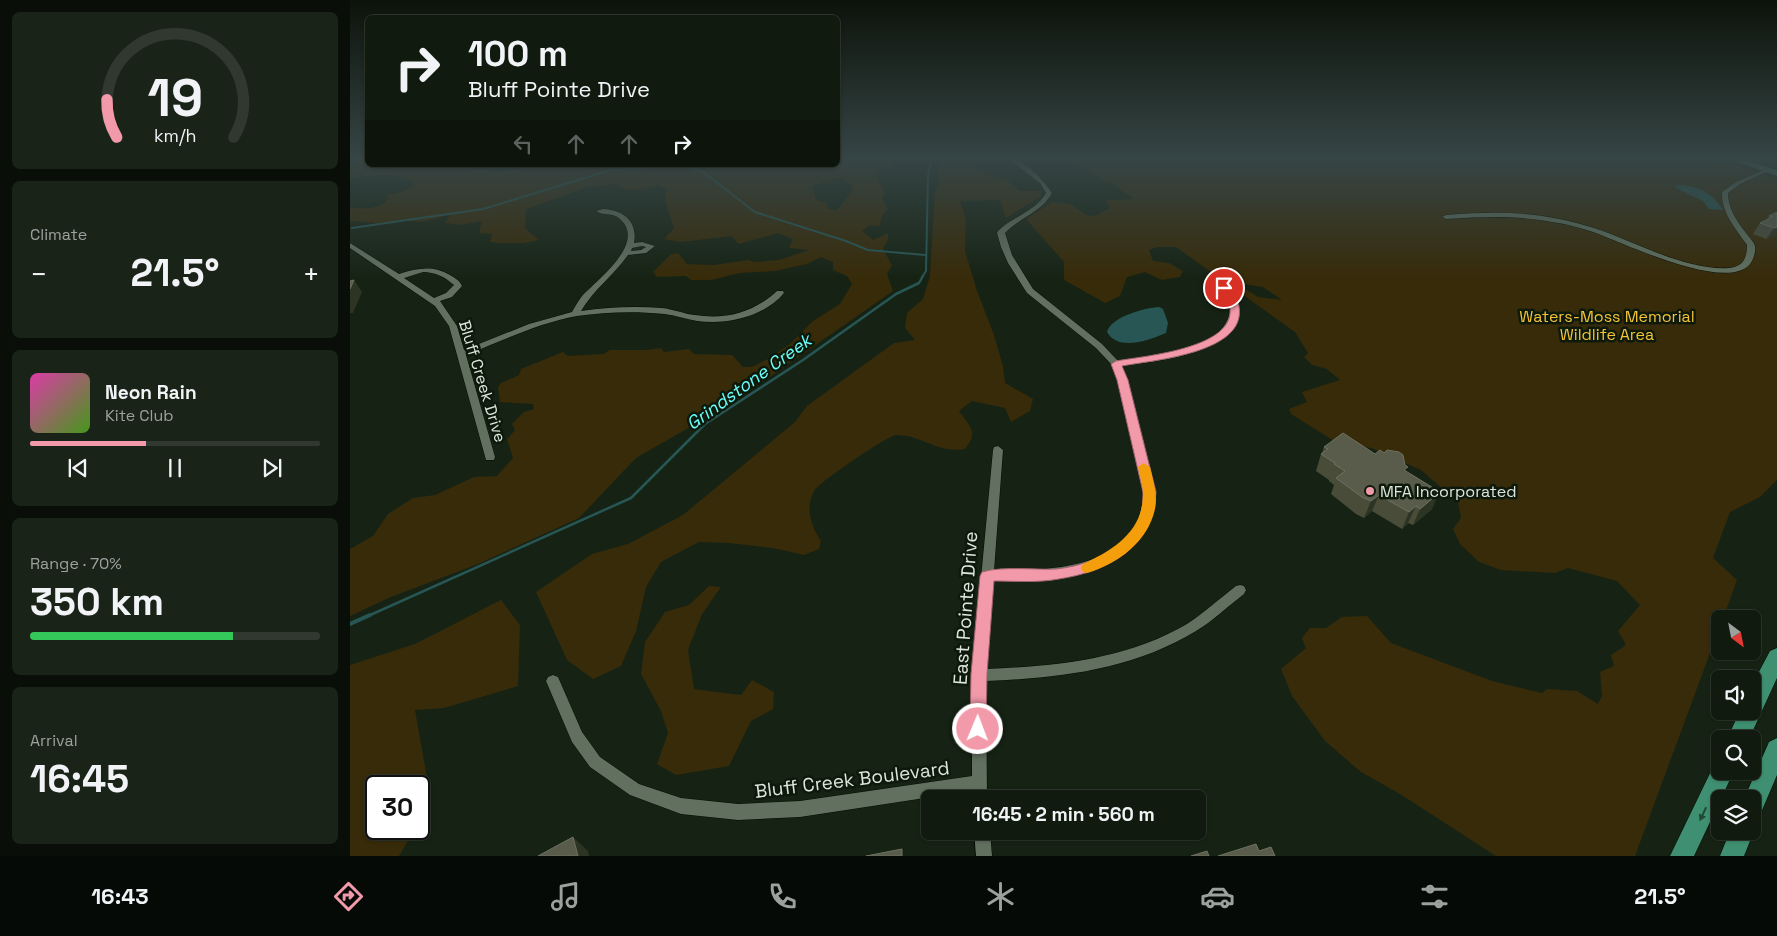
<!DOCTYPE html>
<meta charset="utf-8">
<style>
body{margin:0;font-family:"Space Grotesk",sans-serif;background:#192318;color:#f1f3f6;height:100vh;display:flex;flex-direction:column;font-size:19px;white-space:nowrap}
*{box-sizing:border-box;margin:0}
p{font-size:16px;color:#9ca19e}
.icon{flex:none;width:28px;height:28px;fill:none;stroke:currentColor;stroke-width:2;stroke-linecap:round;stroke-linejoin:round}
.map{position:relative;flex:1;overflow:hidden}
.drawer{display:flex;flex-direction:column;gap:12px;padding:12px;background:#090e08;width:350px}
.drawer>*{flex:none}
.banner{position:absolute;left:15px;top:15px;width:475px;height:152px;border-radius:8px;box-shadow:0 1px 4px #0004,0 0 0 1px #30382f;background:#101a0f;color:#f1f3f6;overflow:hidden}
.needle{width:32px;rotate:148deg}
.controls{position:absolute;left:1361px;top:610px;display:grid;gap:10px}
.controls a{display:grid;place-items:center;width:50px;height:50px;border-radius:8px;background:#101a0f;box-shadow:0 1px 4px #0004,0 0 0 1px #30382f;font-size:25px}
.speed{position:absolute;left:15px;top:775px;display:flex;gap:10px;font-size:25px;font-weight:700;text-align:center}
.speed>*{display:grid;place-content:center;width:65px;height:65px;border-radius:50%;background:#101a0f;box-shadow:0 1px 4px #0004,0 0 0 1px #30382f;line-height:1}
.speed .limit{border:2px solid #111;border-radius:8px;background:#fff;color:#111}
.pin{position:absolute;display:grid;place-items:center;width:42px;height:42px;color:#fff;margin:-21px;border:2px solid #fff;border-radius:50%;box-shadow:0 1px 5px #0007}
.me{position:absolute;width:55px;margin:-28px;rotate:1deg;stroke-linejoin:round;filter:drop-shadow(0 0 4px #0008)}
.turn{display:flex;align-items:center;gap:18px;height:105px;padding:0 20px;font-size:22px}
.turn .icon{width:65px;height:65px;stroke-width:2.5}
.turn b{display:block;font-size:35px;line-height:42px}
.lanes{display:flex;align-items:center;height:48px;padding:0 20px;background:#0003;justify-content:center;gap:25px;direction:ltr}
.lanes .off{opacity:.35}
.big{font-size:38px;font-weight:700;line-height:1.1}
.drawer .widget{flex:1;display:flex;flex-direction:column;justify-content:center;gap:8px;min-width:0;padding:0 18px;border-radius:8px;background:#192318}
.drawer .dial{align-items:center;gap:0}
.dial svg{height:130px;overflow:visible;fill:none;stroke:#30382f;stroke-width:7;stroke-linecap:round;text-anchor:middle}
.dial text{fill:#f1f3f6;stroke:none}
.song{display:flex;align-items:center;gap:15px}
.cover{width:60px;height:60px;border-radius:8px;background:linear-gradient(135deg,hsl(320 70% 55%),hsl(100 70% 35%))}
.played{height:5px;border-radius:2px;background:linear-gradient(90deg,#f39aaa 40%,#30382f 40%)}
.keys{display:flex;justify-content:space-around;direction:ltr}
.heat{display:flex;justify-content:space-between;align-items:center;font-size:28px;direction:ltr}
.charge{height:8px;border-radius:4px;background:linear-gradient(90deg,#34c759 70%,#30382f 0)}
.trip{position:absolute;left:571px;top:790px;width:285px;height:50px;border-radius:8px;background:#101a0f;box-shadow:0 1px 4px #0004,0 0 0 1px #30382f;font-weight:700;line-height:50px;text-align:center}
.dock{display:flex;height:80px;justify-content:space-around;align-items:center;background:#060a06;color:#9ca19e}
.dock .icon{width:35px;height:35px}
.dock .current{color:#f39aaa}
.dock b{font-size:22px;color:#f1f3f6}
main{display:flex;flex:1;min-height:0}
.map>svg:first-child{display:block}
</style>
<main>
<section class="drawer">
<div class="widget dial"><svg viewBox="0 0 100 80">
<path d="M14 69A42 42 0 1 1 86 69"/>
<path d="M14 69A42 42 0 0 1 8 46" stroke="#f39aaa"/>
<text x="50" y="56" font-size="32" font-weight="700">19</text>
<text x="50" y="72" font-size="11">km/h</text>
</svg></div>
<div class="widget"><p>Climate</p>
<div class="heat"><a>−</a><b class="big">21.5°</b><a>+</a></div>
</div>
<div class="widget">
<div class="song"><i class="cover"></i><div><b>Neon Rain</b><p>Kite Club</p></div></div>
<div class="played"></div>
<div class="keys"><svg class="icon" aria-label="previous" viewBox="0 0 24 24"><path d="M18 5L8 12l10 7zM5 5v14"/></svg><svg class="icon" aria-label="pause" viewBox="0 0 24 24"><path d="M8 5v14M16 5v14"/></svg><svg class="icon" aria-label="next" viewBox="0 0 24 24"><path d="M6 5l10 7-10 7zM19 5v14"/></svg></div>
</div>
<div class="widget"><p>Range · 70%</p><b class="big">350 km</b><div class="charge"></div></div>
<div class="widget"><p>Arrival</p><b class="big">16:45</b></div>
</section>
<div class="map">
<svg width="1427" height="856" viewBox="0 0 1427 856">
<rect width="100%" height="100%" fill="#162314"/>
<path fill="#372b0a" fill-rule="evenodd" d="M 0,158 L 17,158 L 18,165 L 118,165 L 117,167 L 126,170 L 135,169 L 136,171 C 150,172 161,173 173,165 L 488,165 L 488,158 L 545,158 L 541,167 L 530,170 L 526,176 L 535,192 L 532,199 L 538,209 L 532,216 L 529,226 L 520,225 L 512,231 L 523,240 L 538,233 L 538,239 L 533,249 L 542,265 L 537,274 L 543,291 L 382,403 L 286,458 L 229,518 L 128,564 L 41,597 L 0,616 L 0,549 L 23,536 L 38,514 L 63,498 L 85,495 L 124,477 L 147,476 L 163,458 L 157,439 L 165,430 L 162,424 L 174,412 L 184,409 L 183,404 L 150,402 L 148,387 L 151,383 L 169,375 L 171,369 L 213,352 L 218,356 L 253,354 L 260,350 L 297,350 L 311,348 L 314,352 L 339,349 L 344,354 L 382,355 L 393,367 L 402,367 L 418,359 L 440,344 L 463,321 L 490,304 L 502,284 L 497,276 L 483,270 L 483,262 L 471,257 L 457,264 L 425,271 L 389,273 L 362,280 L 341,280 L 336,276 L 307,277 L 303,272 L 321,254 L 328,253 L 337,264 L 363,265 L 398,260 L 404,262 L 429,260 L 459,250 L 439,248 L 443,239 L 428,233 L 389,244 L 381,236 L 331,242 L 314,239 L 324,228 L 315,201 L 317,189 L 307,185 L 294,189 L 276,190 L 267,184 L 238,187 L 176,209 L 175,228 L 189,240 C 177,244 153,244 140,242 L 142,234 L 129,233 L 132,221 L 111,225 L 95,223 L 100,215 L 71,222 L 52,220 L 30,223 L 0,221 L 0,207 C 14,209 25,210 37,201 L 38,195 L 55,191 L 66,184 C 45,172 23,174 0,179 L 0,168 L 11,161 L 0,160 ZM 489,177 L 503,186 L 501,193 L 487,210 L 478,209 L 477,203 L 466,200 L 462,186 Z
M 589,158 L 621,158 L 618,167 C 627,169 633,174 641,176 C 651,180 663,180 669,191 L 691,191 L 691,196 L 656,218 L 650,200 L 610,201 L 616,220 L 615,251 L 627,291 L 644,335 L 653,366 L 655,383 L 683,399 L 680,411 L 661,422 L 655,408 L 622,401 L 609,411 C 620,427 629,432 615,449 C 589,454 572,435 546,435 C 537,436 468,483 464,491 C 455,508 461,526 471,541 L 469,549 L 454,555 L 423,548 L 379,543 L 349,542 L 311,562 L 296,587 L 286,631 L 271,666 L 243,679 L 217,660 L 186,592 L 242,554 L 278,544 L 333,515 L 445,422 L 457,406 L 544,343 L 565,340 L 555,328 L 557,313 L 573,299 L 580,276 L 585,191 L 589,182 Z
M 725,158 L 1362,158 L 1427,179 L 1427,480 L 1410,497 L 1380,512 L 1363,558 L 1387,580 L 1373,619 L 1370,619 L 1370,626 L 1285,856 L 1146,856 L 1050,794 L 1011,772 L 975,741 L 942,696 L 931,669 L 956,648 L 952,638 L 960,628 L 976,628 L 992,617 L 1017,616 L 1041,643 L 1142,681 L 1192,693 L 1197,689 L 1227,691 L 1248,704 L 1252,696 L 1250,672 L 1264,666 L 1261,655 L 1276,645 L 1268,631 L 1290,605 L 1267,581 L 1218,568 L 1205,573 L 1151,570 L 1129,562 L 1110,544 L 1103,529 L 1111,518 L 1108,502 L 1071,470 L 1021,448 L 984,441 L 941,414 L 939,409 L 957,402 L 952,392 L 990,380 L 977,369 L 962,365 L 954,357 L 958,353 L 945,332 L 826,247 L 807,247 L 799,250 L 803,261 L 819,263 L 833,271 L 830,277 L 812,280 L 795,272 L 777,277 L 770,296 L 755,303 L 714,280 L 714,262 L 676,219 L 702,202 L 720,204 L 738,216 L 747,215 L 760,208 L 756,200 L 784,199 L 760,182 L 756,182 L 730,166 ZM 886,283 L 913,287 L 932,300 L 908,297 Z
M 359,586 L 371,587 L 352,614 L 338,650 L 344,689 L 391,695 L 402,680 L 424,692 L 423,709 L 401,721 L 379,766 L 326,775 L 307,764 L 318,733 L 311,711 L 291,674 L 295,642 L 315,612 L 339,605 Z
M 151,600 L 170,625 L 168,686 L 94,708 L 65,710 L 81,800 L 69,822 L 69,786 L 26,786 L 26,829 L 65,829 L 49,856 L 0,856 L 0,665 L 65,644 Z"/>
<path fill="#275655" d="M 1329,185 C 1348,186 1363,193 1373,210 L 1359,209 L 1353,201 L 1326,188 L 1325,186 Z
M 809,307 L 813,309 L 818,323 L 816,333 C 800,340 768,352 757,332 C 762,316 795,308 809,307 Z"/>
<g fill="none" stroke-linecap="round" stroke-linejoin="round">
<path stroke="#275655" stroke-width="2" d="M 258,165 L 262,170 L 331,165 L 353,172 L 405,212 L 496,241 L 518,250 L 575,255
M 2,228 L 133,209 L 261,170
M 572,277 L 576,271 L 578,175 L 582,158"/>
<path stroke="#275655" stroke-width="2.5" d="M 18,616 L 281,498 L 355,424 L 453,360 L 546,294 L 569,283 L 573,276"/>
<path stroke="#275655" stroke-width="4" d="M 0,624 L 20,615"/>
<defs>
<path id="street" d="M 657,158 C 673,158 694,180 702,193 C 692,212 669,218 655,233 L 662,255 L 683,289 L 752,344 L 768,361 C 800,356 876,352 880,310 C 881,295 868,288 856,284 L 856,280 C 861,280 866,282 871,284 C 894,296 892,326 871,340 C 842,358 805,361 771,366 L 777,380 L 805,492 L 800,520 L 785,544 L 767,559 L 740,570 L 715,576 L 689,579 L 643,581 L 636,669 C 706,666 775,660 837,624 C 854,613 869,599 886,586 L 890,585 L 894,586 L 896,590 L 894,594 C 878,606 863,621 846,631 C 782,670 709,678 636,681 L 637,799 L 621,799 L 621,791 L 450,817 L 388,820 L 331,814 L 280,795 L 240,767 L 222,742 L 196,681 L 198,677 L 203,675 L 208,677 L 232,732 L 250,757 L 289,784 L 331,798 L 388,804 L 450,801 L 622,776 L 622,675 L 643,450 L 644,447 L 648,446 L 653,450 L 644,571 C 693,570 777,571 791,510 C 792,504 795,497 794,491 C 794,481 789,468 786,458 C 780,432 774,406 767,380 L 762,365 L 746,348 L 677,293 L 658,263 L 651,247 L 647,233 L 648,231 C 662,217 686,211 696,193 L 690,183 Z
M 1416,169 L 1421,170 L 1390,184 L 1378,193 C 1378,209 1387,221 1396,233 C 1399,237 1404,242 1405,246 C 1406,250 1404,257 1402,261 C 1384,296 1273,243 1246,233 C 1232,228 1217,224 1202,222 C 1166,215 1132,217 1096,219 L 1092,217 L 1096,215 C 1151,211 1190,211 1244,228 C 1284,241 1336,271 1379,268 C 1393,267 1397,258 1397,245 C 1386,229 1371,213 1372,192 L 1386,182 Z
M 253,209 C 274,210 288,222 284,243 L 292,242 L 305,246 L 296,253 L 278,255 C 264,275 243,290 231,311 C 258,307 285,306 312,308 C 323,309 334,314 345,315 C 376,320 404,312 427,291 L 433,291 L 434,293 C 414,317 377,325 347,321 C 336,319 325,315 314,314 C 285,311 255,312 227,316 C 188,323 152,341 116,355 L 145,457 L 144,460 L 136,460 L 99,326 L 85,306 L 0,248 L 0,243 L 49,274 C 67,268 83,265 100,275 C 105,278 110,281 112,286 L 102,297 L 90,301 L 107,326 L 114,350 L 179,324 L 222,312 C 225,307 228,301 232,296 C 247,280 297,243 270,219 C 263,212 253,216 246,211 ZM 292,246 L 296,247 L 291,250 L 281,251 L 282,248 ZM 73,272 C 85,272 95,277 104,285 L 96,293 L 84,298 L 54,278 Z
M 624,831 L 640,831 L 642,856 L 626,856 Z"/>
<path id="secondary" d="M 1375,158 L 1390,158 L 1427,170 L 1427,176 Z"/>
<path id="primary" d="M 1427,648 L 1427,678 L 1399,739 L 1377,739 L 1390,711 L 1402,711 L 1402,685 L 1420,651 Z
M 1427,738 L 1427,775 L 1410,815 L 1402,818 L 1402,799 L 1394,799 L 1419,742 Z
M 1370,761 L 1370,771 L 1384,771 L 1344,856 L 1320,856 L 1365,763 Z
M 1402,828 L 1404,831 L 1394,856 L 1370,856 L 1380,831 L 1402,831 Z"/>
</defs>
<use href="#street" stroke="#030c02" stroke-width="1"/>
<use href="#secondary" stroke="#030c02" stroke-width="1"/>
<use href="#primary" stroke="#030c02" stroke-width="1"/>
<use href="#street" fill="#61705f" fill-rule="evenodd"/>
<use href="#secondary" fill="#508069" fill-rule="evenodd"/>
<use href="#primary" fill="#3f9072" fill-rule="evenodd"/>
</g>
<path fill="#494c39" d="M 1427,212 L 1427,234 L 1416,239 L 1403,234 L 1410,223 L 1416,220 L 1419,216 Z
M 974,447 L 1025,454 L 1056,471 L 1082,509 L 1063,525 L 1058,523 L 1052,529 L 1022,511 L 1014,518 L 1006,514 L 981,494 L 984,485 L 979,481 L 979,480 L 966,471 L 971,454 L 972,453 Z"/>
<path fill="#2e3423" d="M 1427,227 L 1427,234 L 1416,239 L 1424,228 Z
M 4,280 L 12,292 L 3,313 L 0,313 L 0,289 Z
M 1090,492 L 1082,509 L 1063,525 L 1070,509 Z
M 1029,495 L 1022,511 L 1014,518 L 1021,501 Z
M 1066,506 L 1058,523 L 1052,529 L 1059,512 Z
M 223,837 L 238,851 L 239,856 L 228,856 Z"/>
<path fill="#595c4b" stroke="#6e7262" d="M 1427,212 L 1427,227 L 1424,228 L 1410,223 L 1423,217 L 1419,216 Z
M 4,280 L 0,289 L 0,281 Z
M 993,433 L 1025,454 L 1030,450 L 1034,453 L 1037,450 L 1049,452 L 1053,455 L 1055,465 L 1058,467 L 1054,470 L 1090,492 L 1070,509 L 1066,506 L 1059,512 L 1029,495 L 1021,501 L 1012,497 L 986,478 L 995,471 L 984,464 L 985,463 L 971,454 L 978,449 L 974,447 Z
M 223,837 L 228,856 L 188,856 Z
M 906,844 L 909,851 L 921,847 L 925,856 L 868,856 Z
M 552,849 L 552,856 L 516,856 Z
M 857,851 L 859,856 L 841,856 Z"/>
<defs><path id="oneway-solid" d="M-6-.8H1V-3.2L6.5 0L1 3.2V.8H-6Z" transform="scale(1.25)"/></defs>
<use fill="#214934" href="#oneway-solid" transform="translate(1353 814) rotate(115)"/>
<linearGradient id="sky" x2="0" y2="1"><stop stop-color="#0c130b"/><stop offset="0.57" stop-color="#364545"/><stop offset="1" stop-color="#364545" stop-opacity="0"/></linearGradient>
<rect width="1427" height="278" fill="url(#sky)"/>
<path fill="#f39aaa" stroke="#9e646e" d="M 874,285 L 877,286 C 881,291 886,297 888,302 C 903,353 803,360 772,366 L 778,380 L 806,492 C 803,547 760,571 709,579 C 688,583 665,581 644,581 L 637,674 L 636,729 L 634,734 L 628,736 L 623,734 L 620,729 L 621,674 L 630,576 L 632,572 C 651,566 685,570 706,569 C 736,566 769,552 786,526 C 792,516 793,504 793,492 L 767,380 L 761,364 L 766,361 C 793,356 896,348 878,301 C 876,296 872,292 869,288 Z"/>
<path fill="#f59e0b" d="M 794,463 L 800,467 C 803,481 808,495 805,509 C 798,542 767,564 737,573 L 733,572 L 731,568 L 733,564 C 763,550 793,532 793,494 C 793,485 790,476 788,467 Z"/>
<circle fill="#f39aaa" stroke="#0d190b" stroke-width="2" cx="1020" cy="491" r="5"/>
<g text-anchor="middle" stroke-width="5" stroke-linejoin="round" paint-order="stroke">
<g font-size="16" fill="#f6c337" stroke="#0d190b">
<text x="1257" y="322">Waters-Moss Memorial<tspan x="1257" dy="18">Wildlife Area</tspan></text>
</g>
<g font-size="16" fill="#dee6dd" stroke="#0d190b">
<text transform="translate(133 381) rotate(73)" y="6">Bluff Creek Drive</text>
</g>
<g font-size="16" fill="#dee6dd" stroke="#0d190b" text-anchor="start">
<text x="1030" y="497">MFA Incorporated</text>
</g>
<g font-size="18" font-style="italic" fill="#6bfefb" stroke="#0d190b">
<text transform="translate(399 382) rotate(-36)" y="6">Grindstone Creek</text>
</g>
<g font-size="19" fill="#dee6dd" stroke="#0d190b">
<text transform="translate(615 608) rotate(-86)" y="7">East Pointe Drive</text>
<text transform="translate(502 779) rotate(-7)" y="7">Bluff Creek Boulevard</text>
</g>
</g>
</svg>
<div class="controls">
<a><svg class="needle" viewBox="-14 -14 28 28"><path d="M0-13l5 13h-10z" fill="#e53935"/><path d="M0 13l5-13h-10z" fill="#9ca19e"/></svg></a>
<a><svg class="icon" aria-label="sound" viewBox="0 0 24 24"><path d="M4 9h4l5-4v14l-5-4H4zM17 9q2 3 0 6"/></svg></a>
<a><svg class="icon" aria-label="search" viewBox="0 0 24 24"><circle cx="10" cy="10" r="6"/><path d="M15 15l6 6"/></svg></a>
<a><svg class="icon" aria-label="layers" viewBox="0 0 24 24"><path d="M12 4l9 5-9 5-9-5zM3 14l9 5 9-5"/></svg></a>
</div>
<div class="speed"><div class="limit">30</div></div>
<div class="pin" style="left:874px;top:288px;background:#d93025"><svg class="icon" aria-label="arrive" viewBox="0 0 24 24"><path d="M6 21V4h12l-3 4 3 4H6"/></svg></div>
<svg class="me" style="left:628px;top:729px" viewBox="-20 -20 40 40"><circle r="17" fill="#f39aaa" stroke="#fff" stroke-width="3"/><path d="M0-11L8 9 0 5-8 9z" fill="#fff"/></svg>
<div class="trip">16:45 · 2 min · 560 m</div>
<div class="banner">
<div class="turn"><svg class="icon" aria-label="right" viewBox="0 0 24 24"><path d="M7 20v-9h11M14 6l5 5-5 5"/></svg><div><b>100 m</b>Bluff Pointe Drive</div></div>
<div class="lanes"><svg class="icon off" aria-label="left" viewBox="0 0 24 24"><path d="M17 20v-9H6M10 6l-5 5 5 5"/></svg><svg class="icon off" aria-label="ahead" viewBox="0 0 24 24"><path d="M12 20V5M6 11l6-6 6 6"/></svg><svg class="icon off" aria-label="ahead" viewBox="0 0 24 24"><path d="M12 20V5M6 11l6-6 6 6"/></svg><svg class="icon" aria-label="right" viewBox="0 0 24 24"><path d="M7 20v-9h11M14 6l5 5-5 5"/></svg></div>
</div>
</div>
</main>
<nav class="dock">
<b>16:43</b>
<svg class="icon current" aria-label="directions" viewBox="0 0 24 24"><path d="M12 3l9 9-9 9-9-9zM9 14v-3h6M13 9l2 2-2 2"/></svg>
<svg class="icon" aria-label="music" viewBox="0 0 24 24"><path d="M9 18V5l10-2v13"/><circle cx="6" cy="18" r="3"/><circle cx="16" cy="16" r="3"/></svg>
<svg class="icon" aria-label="phone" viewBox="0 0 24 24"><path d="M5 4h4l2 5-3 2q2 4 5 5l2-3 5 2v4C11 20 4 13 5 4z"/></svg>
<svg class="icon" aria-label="climate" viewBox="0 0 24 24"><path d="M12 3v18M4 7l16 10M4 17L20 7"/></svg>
<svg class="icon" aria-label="car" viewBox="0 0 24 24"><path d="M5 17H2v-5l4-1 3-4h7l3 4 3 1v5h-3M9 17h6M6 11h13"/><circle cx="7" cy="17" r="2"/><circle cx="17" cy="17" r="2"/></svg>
<svg class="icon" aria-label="filters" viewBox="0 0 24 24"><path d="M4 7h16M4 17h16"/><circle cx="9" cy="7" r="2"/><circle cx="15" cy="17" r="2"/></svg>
<b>21.5°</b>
</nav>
